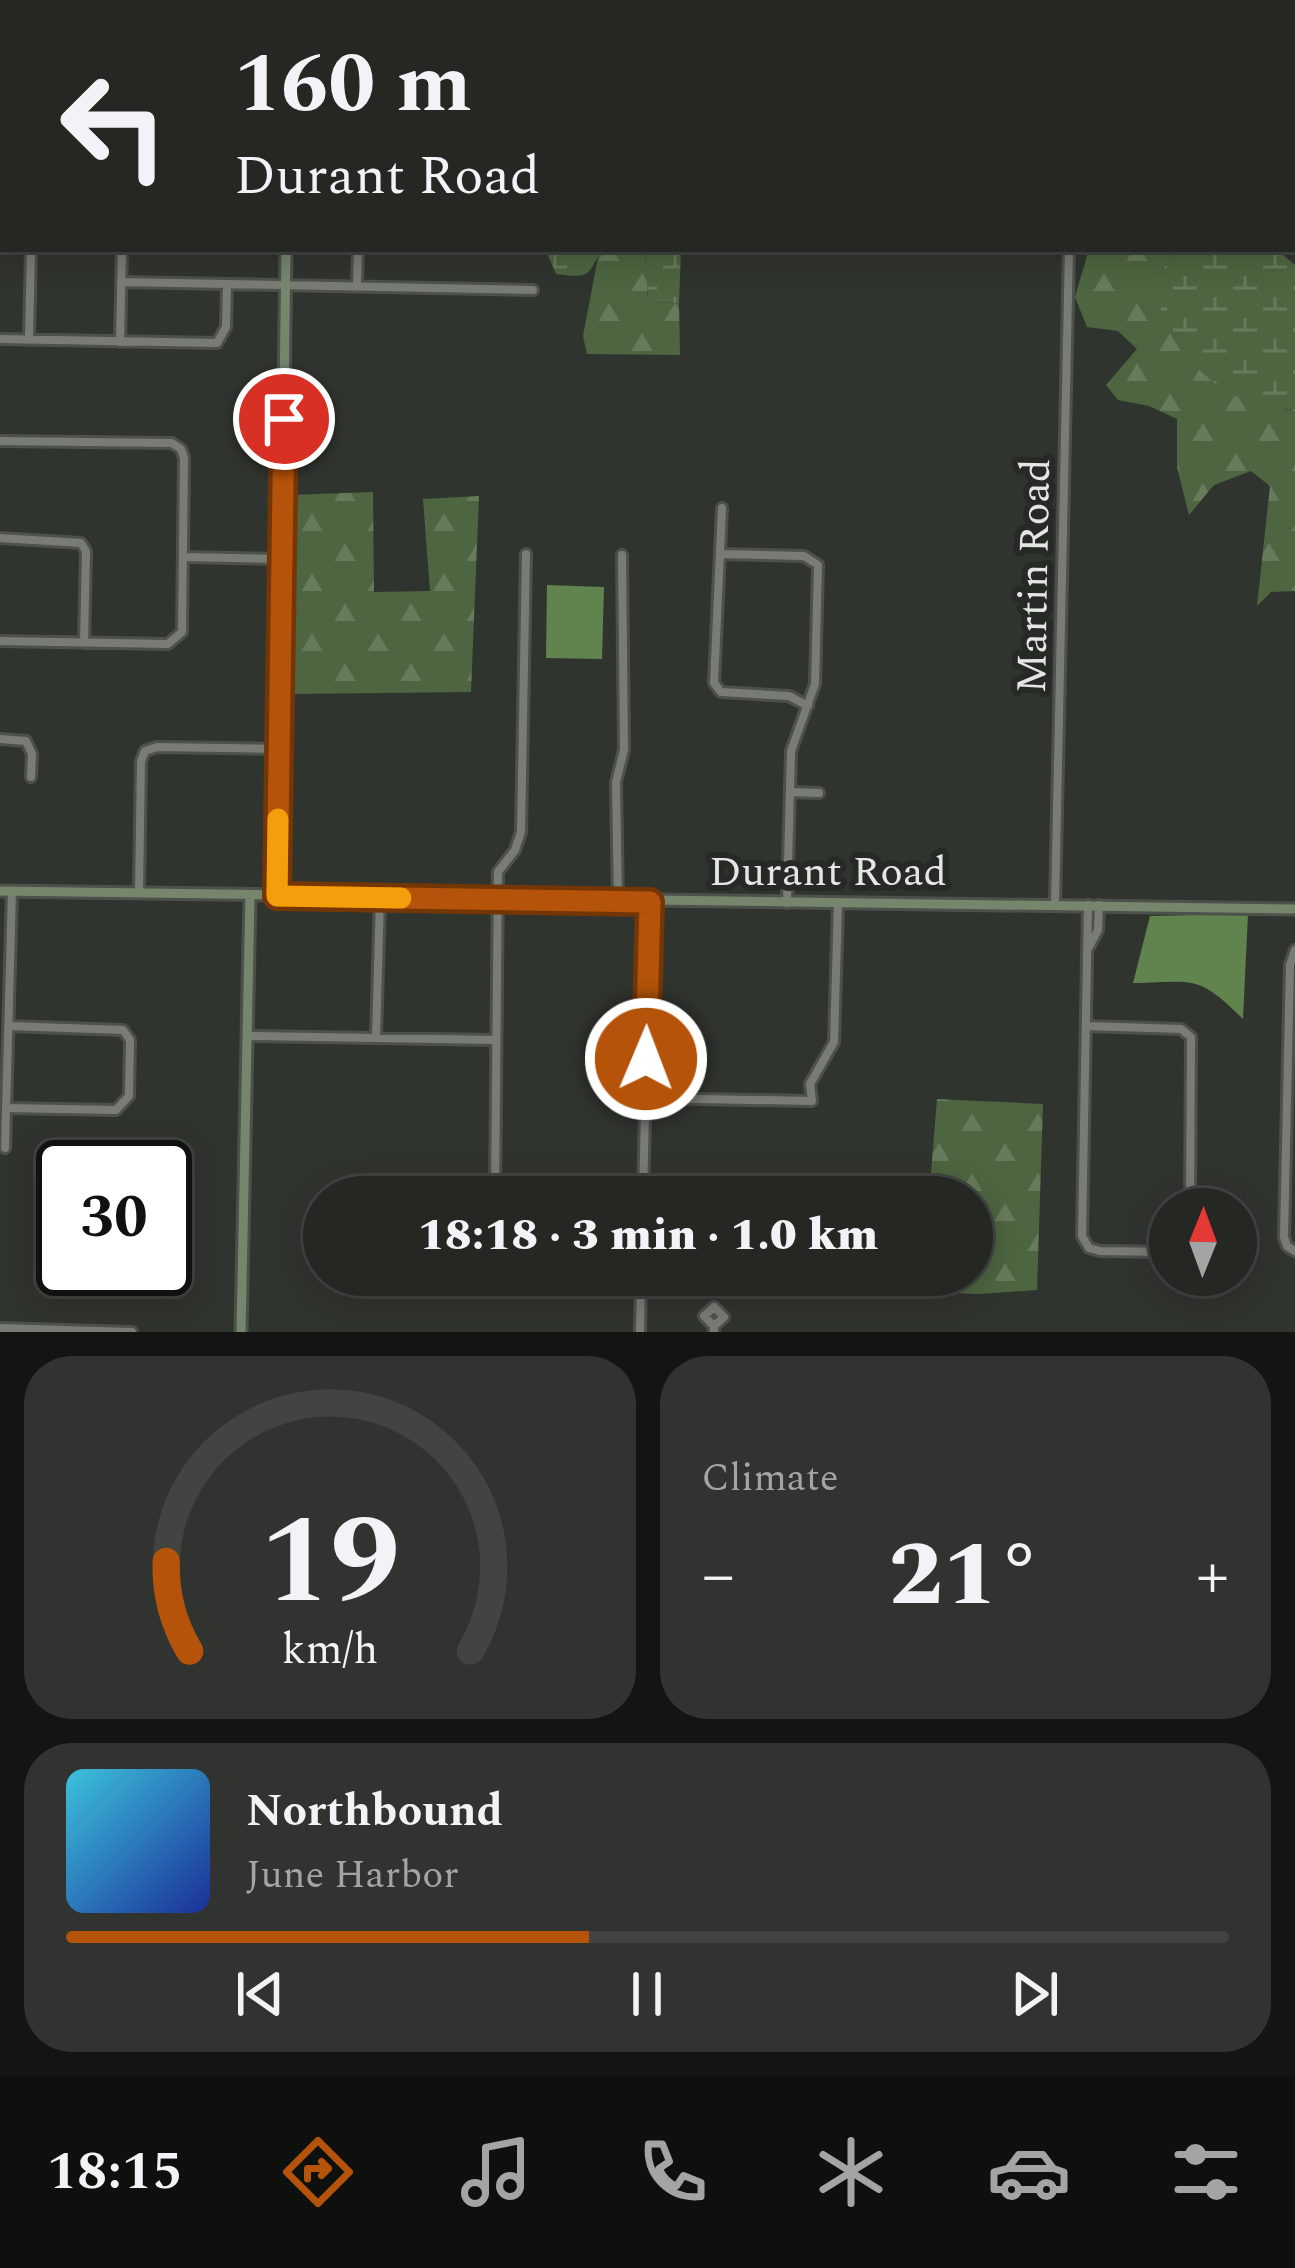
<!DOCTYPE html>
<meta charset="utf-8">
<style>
body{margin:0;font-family:Spectral,serif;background:#30332f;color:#f1f3f6;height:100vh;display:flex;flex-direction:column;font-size:45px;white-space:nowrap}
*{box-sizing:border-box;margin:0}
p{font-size:39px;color:#a3a5a5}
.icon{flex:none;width:66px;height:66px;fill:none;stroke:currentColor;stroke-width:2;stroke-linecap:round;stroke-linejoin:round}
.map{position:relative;height:1332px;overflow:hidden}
.drawer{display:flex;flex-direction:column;gap:24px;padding:24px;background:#141513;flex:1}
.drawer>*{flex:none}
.top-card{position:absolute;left:0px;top:0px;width:1296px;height:252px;box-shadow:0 6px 30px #0003,0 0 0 3px #414440;background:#242722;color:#f1f3f6;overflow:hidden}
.needle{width:78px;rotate:1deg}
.tools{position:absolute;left:1149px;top:1188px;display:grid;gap:24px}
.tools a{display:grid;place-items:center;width:108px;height:108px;border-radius:50%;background:#242722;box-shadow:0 6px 30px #0003,0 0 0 3px #414440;font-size:60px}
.speed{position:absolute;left:36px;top:1140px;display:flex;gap:24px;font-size:60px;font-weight:700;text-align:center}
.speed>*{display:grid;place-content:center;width:156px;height:156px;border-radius:50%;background:#242722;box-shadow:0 6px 30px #0003,0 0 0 3px #414440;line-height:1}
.speed .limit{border:6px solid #111;border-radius:18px;background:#fff;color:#111}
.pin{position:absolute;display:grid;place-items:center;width:102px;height:102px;color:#fff;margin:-51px;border:6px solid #fff;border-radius:50%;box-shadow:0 3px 12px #0007}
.me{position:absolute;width:132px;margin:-66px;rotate:1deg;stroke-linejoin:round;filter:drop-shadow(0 0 9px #0008)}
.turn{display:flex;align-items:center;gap:42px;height:252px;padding:0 36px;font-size:54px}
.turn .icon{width:156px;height:156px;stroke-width:2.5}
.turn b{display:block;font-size:84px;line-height:102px}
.big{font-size:90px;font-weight:800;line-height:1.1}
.drawer .tile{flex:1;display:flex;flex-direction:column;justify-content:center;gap:18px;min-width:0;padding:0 42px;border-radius:48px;background:#30332f}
.drawer .dial{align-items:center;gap:0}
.dial svg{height:312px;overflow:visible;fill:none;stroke:#414440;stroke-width:7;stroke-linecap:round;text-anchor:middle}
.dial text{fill:#f1f3f6;stroke:none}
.song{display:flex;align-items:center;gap:36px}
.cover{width:144px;height:144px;border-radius:18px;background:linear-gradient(135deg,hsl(190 70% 55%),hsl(230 70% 35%))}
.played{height:12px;border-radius:6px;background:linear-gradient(90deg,#b45309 45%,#414440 45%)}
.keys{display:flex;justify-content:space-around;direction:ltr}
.heat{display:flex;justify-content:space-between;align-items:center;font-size:66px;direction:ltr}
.drawer .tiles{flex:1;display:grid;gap:24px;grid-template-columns:1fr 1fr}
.tile:last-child{grid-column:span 2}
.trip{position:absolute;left:303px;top:1176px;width:690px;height:120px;border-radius:60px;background:#242722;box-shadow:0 6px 30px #0003,0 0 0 3px #414440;font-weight:800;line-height:120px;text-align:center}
.tab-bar{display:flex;height:192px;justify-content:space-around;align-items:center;background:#0e100e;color:#a3a5a5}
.tab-bar .icon{width:84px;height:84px}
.tab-bar .selected{color:#b45309}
.tab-bar b{font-size:54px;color:#f1f3f6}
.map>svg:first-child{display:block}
</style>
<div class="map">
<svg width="1295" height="1332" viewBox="0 0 1295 1332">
<defs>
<pattern id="forest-firs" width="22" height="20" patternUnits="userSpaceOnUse" patternTransform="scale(3)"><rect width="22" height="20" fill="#4d6540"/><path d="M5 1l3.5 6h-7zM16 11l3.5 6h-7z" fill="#667b5b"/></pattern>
<pattern id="wetland-marsh" width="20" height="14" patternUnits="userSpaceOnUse" patternTransform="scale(3)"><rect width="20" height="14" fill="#4d6540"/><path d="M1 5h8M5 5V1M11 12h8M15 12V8" fill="none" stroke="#667b5b"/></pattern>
</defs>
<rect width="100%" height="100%" fill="#30342e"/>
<path fill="url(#forest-firs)" d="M 603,249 L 645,249 L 648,302 L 679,303 L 680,355 L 587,354 L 583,336 L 599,252 Z
M 1089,249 L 1179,249 L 1159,274 L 1286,410 L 1295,409 L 1295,591 L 1271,592 L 1257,606 L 1270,486 L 1251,471 L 1214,485 L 1189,515 L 1177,467 L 1177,419 L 1149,406 L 1118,400 L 1106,385 L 1137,349 L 1118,331 L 1087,327 L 1075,297 Z
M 373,492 L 374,592 L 430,591 L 423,499 L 479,496 L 471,692 L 288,694 L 289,495 Z
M 937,1099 L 1043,1104 L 1037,1290 L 978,1294 L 920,1292 L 922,1275 L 972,1275 L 972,1197 L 929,1197 Z"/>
<path fill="url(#wetland-marsh)" d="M 303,0 L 800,0 L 795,3 Z
M 1126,0 L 1295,0 L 1295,174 L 1293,3 Z
M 545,249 L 603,249 C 586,274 594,279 556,274 Z
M 645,249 L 681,249 L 679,303 L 648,302 Z
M 1179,249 L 1276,249 L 1295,265 L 1295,409 C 1240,414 1188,370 1164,322 C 1158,309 1160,288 1159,274 Z"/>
<path fill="#61844e" d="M 547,585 L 604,587 L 602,659 L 546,658 Z
M 1248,914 L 1243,1019 C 1197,973 1194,982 1133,983 L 1150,916 Z"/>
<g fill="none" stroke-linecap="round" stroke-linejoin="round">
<defs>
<path id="street" d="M 0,83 L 3,83
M 121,282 L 533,290
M 357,286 L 358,249
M 0,339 L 217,343 L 226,327 L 227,284
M 29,340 L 31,249
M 120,342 L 122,249
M 0,441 L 172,443 L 181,449 L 184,458 L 182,632 L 168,644 L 0,641
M 722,508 L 714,683 L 721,692 L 789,696 L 808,706
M 0,538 L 81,543 L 86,551 L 84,643
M 721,554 L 804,556 L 818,565 L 815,684 L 791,751 L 787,903
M 183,557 L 282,559
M 0,739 L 26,741 L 32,754 L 31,777
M 790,792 L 819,793
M 139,893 L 141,761 L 145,751 L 157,747 L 279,749
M 618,901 L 616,782 L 624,750 L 622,555
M 1055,904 L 1069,249
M 1088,905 L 1082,1236 L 1089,1248 L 1100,1251 L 1170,1252
M 1089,947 L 1098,930 L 1099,905
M 1295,950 L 1290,965 L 1284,1237 L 1287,1246 L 1295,1251
M 1086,1026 L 1181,1029 L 1191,1037 L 1190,1209
M 247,1036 L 495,1040
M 376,1037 L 380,898
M 645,1098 L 812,1101 L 810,1084 L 834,1042 L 838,904
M 6,1108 L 116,1110 L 129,1096 L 130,1040 L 123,1030 L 9,1026
M 5,1148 L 12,891
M 495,1197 L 498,872 L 515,850 L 521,832 L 526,554
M 643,1197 L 650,902
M 0,1328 L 132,1332
M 640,1332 L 641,1275
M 714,1332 L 714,1326 L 724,1317 L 714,1307 L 704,1316 L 714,1326"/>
<path id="secondary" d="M 290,3 L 290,0
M 0,891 L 1295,909
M 277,896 L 286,249
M 241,1332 L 250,895"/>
</defs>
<use href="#street" stroke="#4d514c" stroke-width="14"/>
<use href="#secondary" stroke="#4d514c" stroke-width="15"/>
<use href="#street" stroke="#787c75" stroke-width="8"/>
<use href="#secondary" stroke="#76866d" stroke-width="9"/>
</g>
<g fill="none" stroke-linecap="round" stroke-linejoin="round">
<defs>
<path id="route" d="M 284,419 L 277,896 L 650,902 L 646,1059"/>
</defs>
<use href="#route" stroke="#753606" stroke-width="30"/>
<use href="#route" stroke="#b45309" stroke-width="21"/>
<path stroke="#f59e0b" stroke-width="21" d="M 278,819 L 277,896 L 401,898"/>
</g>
<g text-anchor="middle" stroke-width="12" stroke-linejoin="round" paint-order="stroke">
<g font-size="42" fill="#e4e6e3" stroke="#262a25">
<text transform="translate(1032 576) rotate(-89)" y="15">Martin Road</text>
<text x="828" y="885">Durant Road</text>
</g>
</g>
</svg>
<div class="tools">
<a><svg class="needle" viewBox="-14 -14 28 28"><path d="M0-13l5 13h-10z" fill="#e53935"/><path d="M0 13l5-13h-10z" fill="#a3a5a5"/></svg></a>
</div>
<div class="speed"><div class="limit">30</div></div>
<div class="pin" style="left:284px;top:419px;background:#d93025"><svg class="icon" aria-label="arrive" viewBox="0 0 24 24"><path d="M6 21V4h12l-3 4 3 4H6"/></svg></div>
<svg class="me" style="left:646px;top:1059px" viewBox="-20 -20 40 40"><circle r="17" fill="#b45309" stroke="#fff" stroke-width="3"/><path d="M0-11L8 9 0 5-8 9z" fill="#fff"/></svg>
<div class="trip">18:18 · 3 min · 1.0 km</div>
<div class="top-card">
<div class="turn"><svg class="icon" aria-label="left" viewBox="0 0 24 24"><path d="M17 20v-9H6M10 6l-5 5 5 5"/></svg><div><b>160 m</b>Durant Road</div></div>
</div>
</div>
<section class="drawer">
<div class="tiles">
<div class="tile dial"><svg viewBox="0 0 100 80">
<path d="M14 69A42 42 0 1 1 86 69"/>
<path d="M14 69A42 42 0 0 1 8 46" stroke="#b45309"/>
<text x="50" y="56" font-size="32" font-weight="700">19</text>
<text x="50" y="72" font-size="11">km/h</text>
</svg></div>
<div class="tile"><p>Climate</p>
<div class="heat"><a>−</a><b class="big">21°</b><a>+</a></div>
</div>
<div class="tile">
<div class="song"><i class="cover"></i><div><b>Northbound</b><p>June Harbor</p></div></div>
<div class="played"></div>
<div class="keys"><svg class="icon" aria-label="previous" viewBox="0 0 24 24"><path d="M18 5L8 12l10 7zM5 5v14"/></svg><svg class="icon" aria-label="pause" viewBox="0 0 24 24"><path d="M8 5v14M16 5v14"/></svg><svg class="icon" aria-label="next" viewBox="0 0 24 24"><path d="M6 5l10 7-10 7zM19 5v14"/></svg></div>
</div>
</div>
</section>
<nav class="tab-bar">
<b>18:15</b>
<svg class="icon selected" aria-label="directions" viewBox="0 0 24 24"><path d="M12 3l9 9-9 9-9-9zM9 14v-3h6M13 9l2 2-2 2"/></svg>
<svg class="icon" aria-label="music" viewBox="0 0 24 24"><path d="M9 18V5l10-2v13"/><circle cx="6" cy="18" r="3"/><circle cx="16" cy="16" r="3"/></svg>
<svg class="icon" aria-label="phone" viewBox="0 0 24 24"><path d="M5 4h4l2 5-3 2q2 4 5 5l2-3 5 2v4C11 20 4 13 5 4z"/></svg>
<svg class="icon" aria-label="climate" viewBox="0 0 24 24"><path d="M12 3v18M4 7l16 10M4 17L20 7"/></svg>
<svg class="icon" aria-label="car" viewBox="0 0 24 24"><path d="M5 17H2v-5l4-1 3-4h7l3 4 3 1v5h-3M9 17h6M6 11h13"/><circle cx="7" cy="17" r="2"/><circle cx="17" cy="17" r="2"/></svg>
<svg class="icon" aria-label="filters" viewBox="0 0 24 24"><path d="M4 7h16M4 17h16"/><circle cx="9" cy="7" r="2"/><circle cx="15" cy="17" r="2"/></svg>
</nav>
